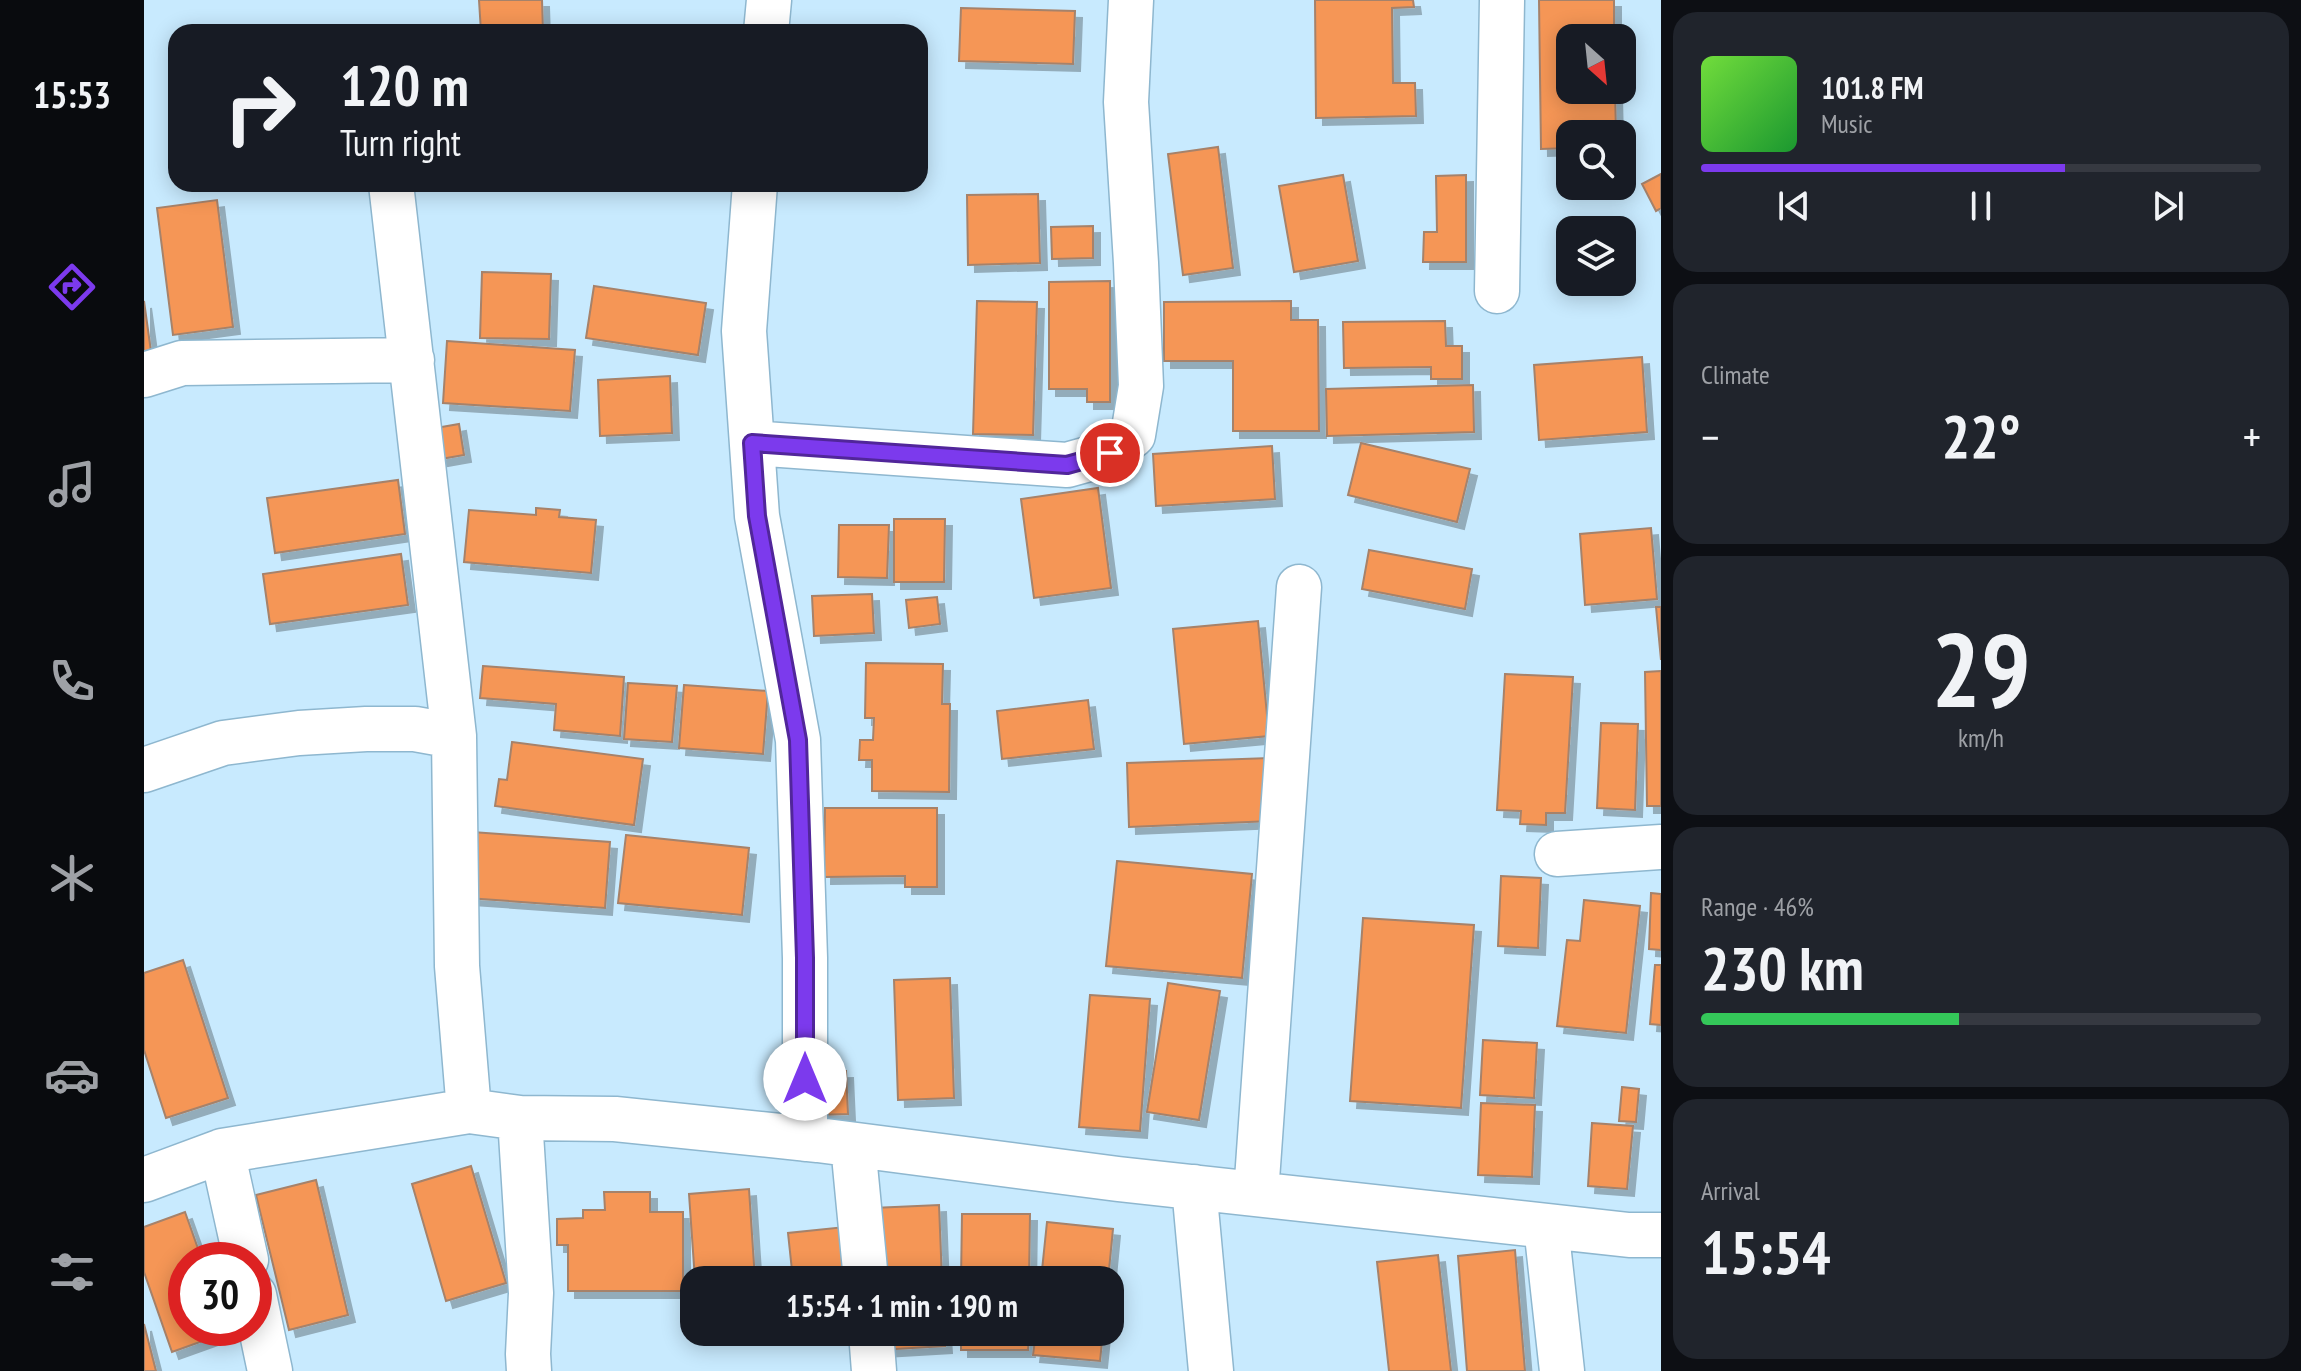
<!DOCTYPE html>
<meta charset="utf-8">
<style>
body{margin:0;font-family:"PT Sans Narrow",sans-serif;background:#20242c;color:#f1f3f6;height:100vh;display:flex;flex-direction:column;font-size:30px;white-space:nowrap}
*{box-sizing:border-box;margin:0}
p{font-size:26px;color:#9ea1a6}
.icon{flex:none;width:44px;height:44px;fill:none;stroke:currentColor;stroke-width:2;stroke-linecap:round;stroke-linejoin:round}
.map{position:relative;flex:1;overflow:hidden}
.details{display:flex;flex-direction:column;gap:12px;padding:12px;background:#0d0f14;width:640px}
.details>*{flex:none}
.banner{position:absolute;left:24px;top:24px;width:760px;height:168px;border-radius:24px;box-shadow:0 4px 20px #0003;background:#171b24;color:#f1f3f6;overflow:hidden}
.needle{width:52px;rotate:153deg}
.buttons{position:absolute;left:1412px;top:24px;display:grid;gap:16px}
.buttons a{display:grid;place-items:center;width:80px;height:80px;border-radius:16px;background:#171b24;box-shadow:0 4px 20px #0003;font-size:40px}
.speed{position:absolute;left:24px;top:1242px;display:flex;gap:16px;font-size:40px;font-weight:700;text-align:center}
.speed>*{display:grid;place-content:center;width:104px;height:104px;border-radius:50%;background:#171b24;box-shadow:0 4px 20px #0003;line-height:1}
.speed .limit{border:12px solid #d22;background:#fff;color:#111}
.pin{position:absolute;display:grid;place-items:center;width:68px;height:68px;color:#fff;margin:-34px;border:4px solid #fff;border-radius:50%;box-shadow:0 2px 8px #0007}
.me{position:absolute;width:88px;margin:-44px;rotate:0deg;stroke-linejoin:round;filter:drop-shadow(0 0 6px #0008)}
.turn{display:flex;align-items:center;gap:28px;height:168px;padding:0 40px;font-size:36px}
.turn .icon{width:104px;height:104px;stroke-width:2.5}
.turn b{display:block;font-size:56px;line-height:68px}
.big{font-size:60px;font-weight:600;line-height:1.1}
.details .widget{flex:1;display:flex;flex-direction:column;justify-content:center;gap:12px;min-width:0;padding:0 28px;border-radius:24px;background:#20242c}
.details .dial{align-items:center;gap:0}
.dial b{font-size:104px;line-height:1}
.song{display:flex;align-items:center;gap:24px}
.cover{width:96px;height:96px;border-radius:12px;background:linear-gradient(135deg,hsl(100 70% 55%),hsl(130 70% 35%))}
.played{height:8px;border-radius:4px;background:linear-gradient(90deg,#7c3aed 65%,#363941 65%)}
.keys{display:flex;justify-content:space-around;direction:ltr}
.heat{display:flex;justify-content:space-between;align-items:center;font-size:44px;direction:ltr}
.charge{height:12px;border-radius:6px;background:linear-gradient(90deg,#34c759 46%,#363941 0)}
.trip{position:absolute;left:536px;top:1266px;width:444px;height:80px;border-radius:24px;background:#171b24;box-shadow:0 4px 20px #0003;font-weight:600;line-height:80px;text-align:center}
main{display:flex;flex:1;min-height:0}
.tab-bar{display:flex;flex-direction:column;width:144px;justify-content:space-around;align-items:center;background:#090b0e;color:#9ea1a6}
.tab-bar .icon{width:56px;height:56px}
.tab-bar .on{color:#7c3aed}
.tab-bar b{font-size:36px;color:#f1f3f6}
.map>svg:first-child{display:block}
</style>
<main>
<nav class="tab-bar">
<b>15:53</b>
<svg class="icon on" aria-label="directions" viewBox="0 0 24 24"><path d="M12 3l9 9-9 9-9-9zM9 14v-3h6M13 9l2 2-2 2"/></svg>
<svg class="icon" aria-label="music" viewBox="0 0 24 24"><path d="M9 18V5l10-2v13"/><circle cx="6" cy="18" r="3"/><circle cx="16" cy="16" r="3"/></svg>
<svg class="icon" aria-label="phone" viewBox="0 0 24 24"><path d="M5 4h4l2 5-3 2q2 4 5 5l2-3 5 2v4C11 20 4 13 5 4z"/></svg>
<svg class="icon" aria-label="climate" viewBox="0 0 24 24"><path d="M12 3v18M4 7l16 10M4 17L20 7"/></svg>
<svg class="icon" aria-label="car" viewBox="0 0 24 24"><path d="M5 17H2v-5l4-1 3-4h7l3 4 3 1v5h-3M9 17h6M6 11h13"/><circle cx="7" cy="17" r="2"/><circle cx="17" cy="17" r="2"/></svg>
<svg class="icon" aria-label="filters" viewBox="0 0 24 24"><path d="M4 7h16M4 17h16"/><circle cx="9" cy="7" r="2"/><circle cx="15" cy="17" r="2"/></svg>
</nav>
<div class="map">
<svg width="1517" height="1371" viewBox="0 0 1517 1371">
<defs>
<filter id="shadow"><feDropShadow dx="7" dy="7" stdDeviation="0" flood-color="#0004"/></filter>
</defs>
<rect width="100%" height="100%" fill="#c8eafe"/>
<path fill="#f59656" stroke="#a6826b" stroke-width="2" filter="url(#shadow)" d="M 335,0 L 398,0 L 399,32 L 337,32 Z
M 1171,0 L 1269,0 L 1270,7 L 1248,8 L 1249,83 L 1271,83 L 1272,116 L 1172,118 Z
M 1395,0 L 1470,0 L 1470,38 L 1426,38 L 1426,90 L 1471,90 L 1472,134 L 1426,134 L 1426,148 L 1397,149 Z
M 817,8 L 931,11 L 929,64 L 815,61 Z
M 1074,147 L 1089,268 L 1039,275 L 1024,154 Z
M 1517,174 L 1517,208 L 1512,211 L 1498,184 Z
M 1199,175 L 1214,261 L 1150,272 L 1135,186 Z
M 1322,175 L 1322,262 L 1279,262 L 1280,232 L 1293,232 L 1292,176 Z
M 894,194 L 896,263 L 824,265 L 823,195 Z
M 73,200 L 89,327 L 29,335 L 13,208 Z
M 949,226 L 949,258 L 908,259 L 907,227 Z
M 338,272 L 407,274 L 405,339 L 336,338 Z
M 966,281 L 966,402 L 943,402 L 943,389 L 905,389 L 905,282 Z
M 450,286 L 562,303 L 554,355 L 442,338 Z
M 0,301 L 9,366 L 0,367 Z
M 833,301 L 893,302 L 889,435 L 829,434 Z
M 1147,301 L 1147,320 L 1174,320 L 1175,431 L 1089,431 L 1089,361 L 1020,361 L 1020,302 Z
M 1301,321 L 1302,346 L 1318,346 L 1318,379 L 1287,379 L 1287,367 L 1200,368 L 1199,322 Z
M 303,341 L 431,350 L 426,411 L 299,403 Z
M 1498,357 L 1503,432 L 1395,440 L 1390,365 Z
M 526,376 L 528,433 L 456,436 L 454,380 Z
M 1329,385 L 1330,432 L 1183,436 L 1182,389 Z
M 315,424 L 320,455 L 291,460 L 286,429 Z
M 1217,443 L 1326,469 L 1313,522 L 1204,495 Z
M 1128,446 L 1131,499 L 1012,506 L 1009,454 Z
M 254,480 L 261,534 L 131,553 L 123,498 Z
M 954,488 L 967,588 L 890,598 L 877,499 Z
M 392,508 L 416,510 L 415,517 L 452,520 L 447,573 L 320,562 L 325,510 L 392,515 Z
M 750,519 L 801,519 L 800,582 L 750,582 Z
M 695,525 L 745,525 L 743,578 L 694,577 Z
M 1507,528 L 1513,599 L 1441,605 L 1436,534 Z
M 1225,550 L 1328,569 L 1321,609 L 1218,589 Z
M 257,554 L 264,605 L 126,624 L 119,574 Z
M 728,594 L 730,633 L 670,636 L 668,596 Z
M 793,597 L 796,624 L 765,628 L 762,600 Z
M 1512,607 L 1517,607 L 1517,660 Z
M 1114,621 L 1125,736 L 1040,744 L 1029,629 Z
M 722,663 L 799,664 L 798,704 L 806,704 L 805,792 L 728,791 L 728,760 L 715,760 L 716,740 L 729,740 L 730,718 L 721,718 Z
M 339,666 L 480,677 L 476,736 L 410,730 L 412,704 L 336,698 Z
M 1517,671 L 1517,806 L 1503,806 L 1501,672 Z
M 1361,674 L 1429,677 L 1421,813 L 1402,813 L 1402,825 L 1376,824 L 1377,811 L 1353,810 Z
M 484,683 L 533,686 L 528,742 L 480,739 Z
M 540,685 L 624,691 L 619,754 L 535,748 Z
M 944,700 L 950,749 L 858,759 L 853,711 Z
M 1457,723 L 1494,724 L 1491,810 L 1453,808 Z
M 368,742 L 499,759 L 490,825 L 351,806 L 355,779 L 363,780 Z
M 1126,758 L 1128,821 L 985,827 L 983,763 Z
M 681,808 L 793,808 L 793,887 L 761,887 L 761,876 L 680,877 Z
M 328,832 L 466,842 L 461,908 L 323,898 Z
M 482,835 L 605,848 L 598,915 L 474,903 Z
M 973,861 L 1108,874 L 1098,978 L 962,966 Z
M 1357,876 L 1397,878 L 1394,948 L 1354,946 Z
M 1507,893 L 1517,894 L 1517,950 L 1505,949 Z
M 1440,900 L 1496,906 L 1482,1033 L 1413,1026 L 1423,940 L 1436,941 Z
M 1219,918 L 1330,925 L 1317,1108 L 1206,1101 Z
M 39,960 L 84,1098 L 22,1118 L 0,1050 L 0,973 Z
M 1511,965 L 1517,965 L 1517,1025 L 1506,1024 Z
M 806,978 L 810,1098 L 754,1100 L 750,980 Z
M 1024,983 L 1076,991 L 1055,1120 L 1003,1112 Z
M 946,995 L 1006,999 L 996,1131 L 935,1127 Z
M 1339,1040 L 1393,1043 L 1390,1098 L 1336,1095 Z
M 702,1071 L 704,1114 L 674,1115 L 672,1072 Z
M 1478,1087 L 1495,1089 L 1492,1122 L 1475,1121 Z
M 1337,1103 L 1391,1105 L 1388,1177 L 1334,1175 Z
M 1448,1123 L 1489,1126 L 1483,1189 L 1444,1186 Z
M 327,1166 L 362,1283 L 302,1301 L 268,1184 Z
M 172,1180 L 204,1315 L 145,1330 L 112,1195 Z
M 605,1189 L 611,1280 L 551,1280 L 545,1194 Z
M 460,1192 L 506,1192 L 506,1212 L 539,1212 L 539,1291 L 424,1291 L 424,1245 L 413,1245 L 413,1219 L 439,1218 L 439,1210 L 461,1210 Z
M 795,1205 L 798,1280 L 732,1280 L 729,1208 Z
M 41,1212 L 58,1260 L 42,1260 L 42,1328 L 82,1328 L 84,1332 L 28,1352 L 0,1272 L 0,1227 Z
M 818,1214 L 886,1214 L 885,1280 L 817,1280 Z
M 903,1222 L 969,1229 L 964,1280 L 897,1280 Z
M 701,1227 L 707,1280 L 649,1280 L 644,1233 Z
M 1371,1250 L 1381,1371 L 1323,1371 L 1314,1256 Z
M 1294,1255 L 1307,1371 L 1245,1371 L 1233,1262 Z
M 0,1324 L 12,1371 L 0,1371 Z
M 734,1332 L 800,1332 L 801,1346 L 735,1350 Z
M 817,1332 L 885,1332 L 884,1350 L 817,1350 Z
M 892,1332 L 959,1332 L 956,1361 L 889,1355 Z"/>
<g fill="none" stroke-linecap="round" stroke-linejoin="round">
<defs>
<path id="minor" d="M 622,32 L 625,0
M 247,184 L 310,736 L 313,966 L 325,1111
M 611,184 L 600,331 L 613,516 L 654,740 L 661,958 L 661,1139
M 1353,291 L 1358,0
M 0,375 L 38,363 L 268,360
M 608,443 L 923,465 L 966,453 L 989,435 L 997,386 L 992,263 L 982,102 L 987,0
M 0,770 L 79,743 L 155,733 L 222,729 L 271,729 L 310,736
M 1413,854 L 1517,847
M 376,1118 L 387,1293 L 384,1354 L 385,1371
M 709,1145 L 722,1280
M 78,1151 L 102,1260
M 0,1180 L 78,1151 L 325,1111 L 376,1118 L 471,1119 L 674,1140 L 974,1179 L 1485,1235 L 1517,1235
M 1050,1187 L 1067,1371
M 1112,1194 L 1155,587
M 1402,1226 L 1418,1371
M 110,1295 L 126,1371
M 727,1332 L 730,1371"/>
</defs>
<use href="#minor" stroke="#8eb7cf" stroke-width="47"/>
<use href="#minor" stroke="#fff" stroke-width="44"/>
</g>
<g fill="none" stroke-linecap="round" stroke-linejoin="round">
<defs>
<path id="route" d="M 661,1079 L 661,958 L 654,740 L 613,516 L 608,443 L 923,465 L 966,453"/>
</defs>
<use href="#route" stroke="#51269a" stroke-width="20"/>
<use href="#route" stroke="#7c3aed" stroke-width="14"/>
</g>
</svg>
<div class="buttons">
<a><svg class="needle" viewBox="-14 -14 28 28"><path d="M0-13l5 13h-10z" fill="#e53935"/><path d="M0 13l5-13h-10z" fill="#9ea1a6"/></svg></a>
<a><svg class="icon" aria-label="search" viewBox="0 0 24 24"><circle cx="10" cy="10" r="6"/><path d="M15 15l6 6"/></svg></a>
<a><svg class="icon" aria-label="layers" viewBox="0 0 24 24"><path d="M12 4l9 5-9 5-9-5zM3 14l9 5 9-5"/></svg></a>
</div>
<div class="speed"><div class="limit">30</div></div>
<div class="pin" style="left:966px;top:453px;background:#d93025"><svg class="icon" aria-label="arrive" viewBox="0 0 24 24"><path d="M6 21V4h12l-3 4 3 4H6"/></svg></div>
<svg class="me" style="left:661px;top:1079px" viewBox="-20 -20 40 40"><circle r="19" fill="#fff"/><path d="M0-13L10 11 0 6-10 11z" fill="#7c3aed"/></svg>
<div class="trip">15:54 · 1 min · 190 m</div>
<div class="banner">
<div class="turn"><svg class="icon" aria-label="right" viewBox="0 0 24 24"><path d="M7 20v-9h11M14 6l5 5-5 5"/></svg><div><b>120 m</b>Turn right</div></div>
</div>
</div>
<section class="details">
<div class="widget">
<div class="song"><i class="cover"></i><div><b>101.8 FM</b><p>Music</p></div></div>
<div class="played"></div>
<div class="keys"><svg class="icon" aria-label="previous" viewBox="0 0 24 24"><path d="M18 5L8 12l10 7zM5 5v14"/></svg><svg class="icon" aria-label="pause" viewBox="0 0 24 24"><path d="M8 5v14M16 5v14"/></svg><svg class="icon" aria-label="next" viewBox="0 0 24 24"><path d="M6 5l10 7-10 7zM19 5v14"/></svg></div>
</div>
<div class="widget"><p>Climate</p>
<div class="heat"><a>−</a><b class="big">22°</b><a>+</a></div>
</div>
<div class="widget dial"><b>29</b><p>km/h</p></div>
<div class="widget"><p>Range · 46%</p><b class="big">230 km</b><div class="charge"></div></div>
<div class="widget"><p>Arrival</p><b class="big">15:54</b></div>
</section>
</main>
